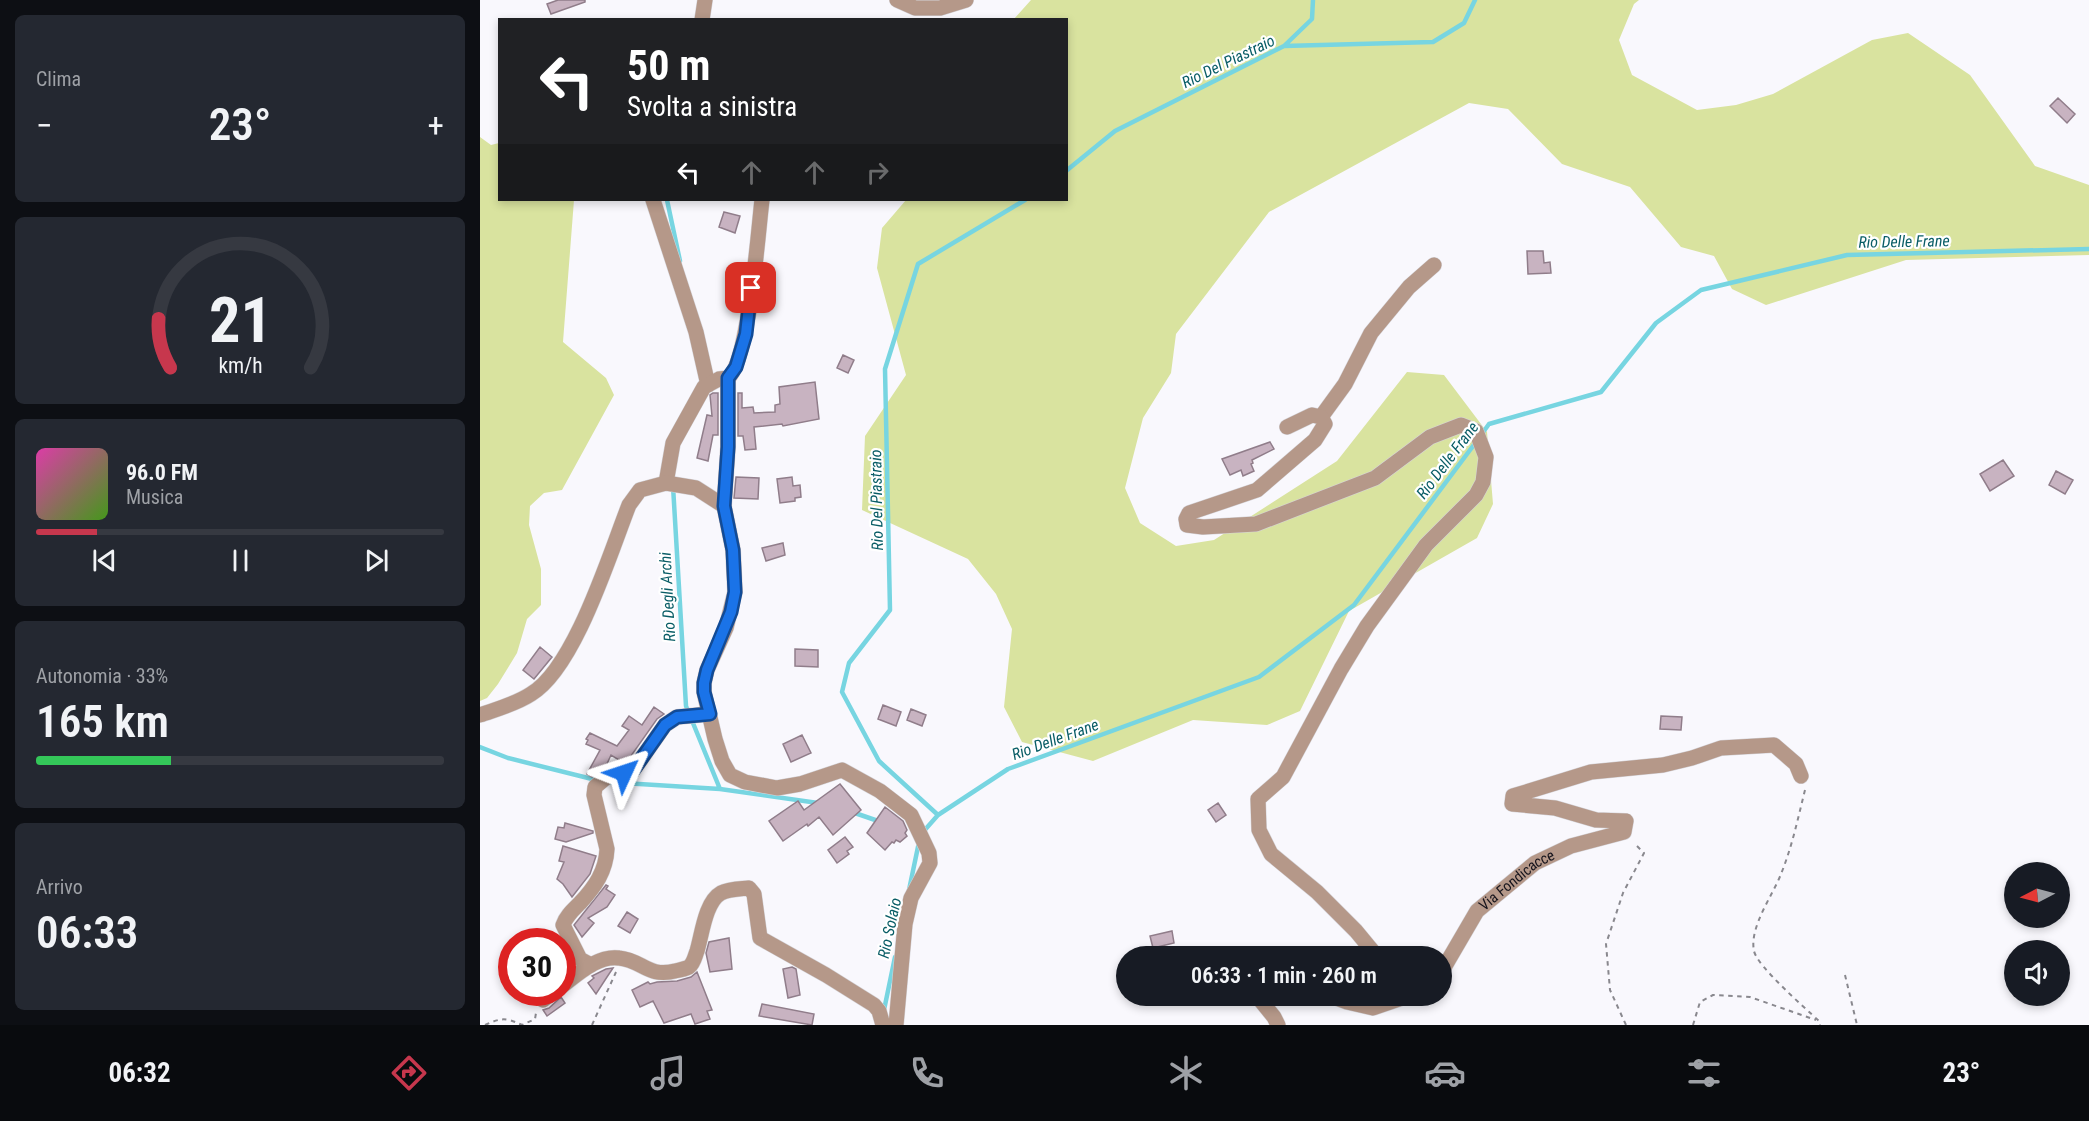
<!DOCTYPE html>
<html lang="it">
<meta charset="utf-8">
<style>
body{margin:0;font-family:"Roboto Condensed",sans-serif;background:#242831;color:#f1f3f6;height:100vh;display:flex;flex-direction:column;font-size:22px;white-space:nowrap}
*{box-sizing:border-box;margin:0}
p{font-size:20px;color:#9ea1a6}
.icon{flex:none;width:33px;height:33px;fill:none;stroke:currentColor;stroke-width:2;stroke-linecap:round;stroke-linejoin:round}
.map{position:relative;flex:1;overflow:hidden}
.sheet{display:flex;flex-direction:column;gap:15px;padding:15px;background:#0d0f14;width:480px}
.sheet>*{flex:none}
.hud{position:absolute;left:18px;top:18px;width:570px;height:183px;border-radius:0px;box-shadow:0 3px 9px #0003;background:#202124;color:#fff;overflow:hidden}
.needle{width:39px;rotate:264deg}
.buttons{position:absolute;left:1524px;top:862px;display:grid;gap:12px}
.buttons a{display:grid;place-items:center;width:66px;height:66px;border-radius:50%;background:#171b24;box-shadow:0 3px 9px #0003;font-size:30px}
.speed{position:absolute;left:18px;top:928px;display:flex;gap:12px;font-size:30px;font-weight:700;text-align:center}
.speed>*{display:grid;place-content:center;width:78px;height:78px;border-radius:50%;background:#171b24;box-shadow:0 3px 9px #0003;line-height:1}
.speed .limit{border:9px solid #d22;background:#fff;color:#111}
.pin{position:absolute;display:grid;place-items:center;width:51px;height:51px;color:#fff;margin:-26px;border-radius:12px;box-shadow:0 3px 9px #0006}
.me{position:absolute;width:66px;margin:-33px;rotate:48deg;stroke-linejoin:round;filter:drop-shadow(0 0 4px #0008)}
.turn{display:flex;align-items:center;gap:21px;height:126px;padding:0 30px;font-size:27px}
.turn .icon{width:78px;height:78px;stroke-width:2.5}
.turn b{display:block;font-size:42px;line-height:51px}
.lanes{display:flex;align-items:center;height:57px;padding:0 30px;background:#0003;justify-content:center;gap:30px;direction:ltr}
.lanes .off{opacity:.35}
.big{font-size:45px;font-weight:600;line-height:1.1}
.sheet .card{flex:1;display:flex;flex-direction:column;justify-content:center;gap:9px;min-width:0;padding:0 21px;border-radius:9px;background:#242831}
.sheet .dial{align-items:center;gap:0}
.dial svg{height:156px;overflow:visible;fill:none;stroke:#363941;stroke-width:7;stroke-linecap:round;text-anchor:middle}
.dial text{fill:#f1f3f6;stroke:none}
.song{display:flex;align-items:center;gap:18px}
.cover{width:72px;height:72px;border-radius:9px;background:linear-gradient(135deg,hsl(320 70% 55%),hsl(100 70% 35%))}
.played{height:6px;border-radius:3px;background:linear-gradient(90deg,#c7374d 15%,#363941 15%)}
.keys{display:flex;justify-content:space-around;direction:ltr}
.heat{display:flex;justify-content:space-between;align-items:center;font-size:33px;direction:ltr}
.charge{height:9px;border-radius:4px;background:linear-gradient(90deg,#34c759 33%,#363941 0)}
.trip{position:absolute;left:636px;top:946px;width:336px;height:60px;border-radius:30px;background:#171b24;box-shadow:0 3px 9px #0003;font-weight:600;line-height:60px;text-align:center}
.dock{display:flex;height:96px;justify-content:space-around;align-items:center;background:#090b0e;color:#9ea1a6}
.dock .icon{width:42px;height:42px}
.dock .on{color:#c7374d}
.dock b{font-size:27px;color:#f1f3f6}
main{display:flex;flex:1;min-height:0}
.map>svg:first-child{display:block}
</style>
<main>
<section class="sheet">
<div class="card"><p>Clima</p>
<div class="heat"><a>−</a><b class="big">23°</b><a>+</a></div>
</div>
<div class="card dial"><svg viewBox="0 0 100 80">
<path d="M14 69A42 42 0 1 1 86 69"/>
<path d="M14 69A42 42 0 0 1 8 44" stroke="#c7374d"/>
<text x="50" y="56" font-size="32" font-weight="700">21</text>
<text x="50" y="72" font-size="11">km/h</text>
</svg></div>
<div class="card">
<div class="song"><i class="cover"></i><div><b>96.0 FM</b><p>Musica</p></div></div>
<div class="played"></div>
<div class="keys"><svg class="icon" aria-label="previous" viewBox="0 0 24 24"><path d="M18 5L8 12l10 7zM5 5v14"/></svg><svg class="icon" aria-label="pause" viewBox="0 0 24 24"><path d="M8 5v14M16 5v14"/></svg><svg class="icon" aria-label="next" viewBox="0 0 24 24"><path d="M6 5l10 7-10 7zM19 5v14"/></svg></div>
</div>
<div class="card"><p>Autonomia · 33%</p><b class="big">165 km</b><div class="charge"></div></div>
<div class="card"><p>Arrivo</p><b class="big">06:33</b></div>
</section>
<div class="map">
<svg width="1609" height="1025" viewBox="0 0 1609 1025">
<rect width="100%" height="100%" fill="#f9f8fd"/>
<path fill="#d9e39f" d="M 551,0 L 1159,0 L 1154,4 L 1139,40 L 1152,75 L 1217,110 L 1256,105 L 1293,94 L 1392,40 L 1428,33 L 1490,75 L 1555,166 L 1609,185 L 1609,255 L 1426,260 L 1286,305 L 1252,289 L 1234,256 L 1201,247 L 1150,187 L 1082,164 L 1028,109 L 989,103 L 789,212 L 696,334 L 691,373 L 663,418 L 645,488 L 660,523 L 696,546 L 734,540 L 857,461 L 927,372 L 964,375 L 1007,432 L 1013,504 L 997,538 L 869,611 L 820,711 L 787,725 L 713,720 L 613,761 L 542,742 L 524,707 L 532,629 L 516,594 L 488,559 L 382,510 L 385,436 L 426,375 L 397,268 L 402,228 L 426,200 L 586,200 L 586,20 L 534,19 Z
M 0,137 L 11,145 L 19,143 L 20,200 L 94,200 L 83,342 L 126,378 L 134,395 L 82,490 L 64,493 L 50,506 L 49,525 L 61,569 L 61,605 L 47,619 L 37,653 L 18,684 L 7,698 L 0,701 Z"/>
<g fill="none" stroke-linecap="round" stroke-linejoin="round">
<path stroke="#77d5e1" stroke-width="4.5" d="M 804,46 L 832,19 L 833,0
M 586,171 L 635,131 L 804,46 L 953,42 L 984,23 L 995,0
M 187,200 L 200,261
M 1001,435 L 1009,424 L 1121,392 L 1176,323 L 1221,290 L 1367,255 L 1609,249
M 193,486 L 206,706 L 240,789 L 338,803
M 0,747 L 28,758 L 116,780
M 127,782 L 240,789
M 372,812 L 401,822
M 458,815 L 399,761 L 362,692 L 369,663 L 410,610 L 405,369 L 438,264 L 545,200
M 443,832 L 458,815 L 528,769 L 779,677 L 874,605 L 996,442
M 429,890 L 439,842
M 404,1010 L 415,957"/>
</g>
<path fill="#c8b3c1" stroke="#907d8a" stroke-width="1.5" d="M 78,0 L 105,0 L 105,2 L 71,14 L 67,4 Z
M 1578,98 L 1595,114 L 1587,123 L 1570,106 Z
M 244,212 L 260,216 L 255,233 L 239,227 Z
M 1047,251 L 1063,251 L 1064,263 L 1070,262 L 1071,273 L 1048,274 Z
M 363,355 L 374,360 L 368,373 L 357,368 Z
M 335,382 L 339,419 L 303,426 L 302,424 L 274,427 L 276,449 L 265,450 L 263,436 L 258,436 L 258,393 L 262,393 L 262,408 L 273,407 L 274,413 L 295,412 L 295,405 L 300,404 L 299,387 Z
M 233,393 L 238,393 L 238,435 L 233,435 L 228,461 L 217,458 L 227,415 L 232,416 L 230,395 Z
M 790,442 L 794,449 L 772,460 L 773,463 L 771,464 L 774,471 L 763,476 L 761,470 L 750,475 L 742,459 Z
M 1523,460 L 1534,476 L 1510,491 L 1500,474 Z
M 1576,471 L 1593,480 L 1585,494 L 1569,485 Z
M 256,477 L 279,478 L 278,499 L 254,498 Z
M 312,477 L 313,486 L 320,485 L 321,497 L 315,498 L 315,501 L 300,503 L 297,479 Z
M 303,543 L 305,555 L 286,561 L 282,548 Z
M 60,647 L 72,657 L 54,679 L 43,670 Z
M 315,649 L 338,650 L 338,667 L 315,666 Z
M 403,705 L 421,712 L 416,726 L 398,719 Z
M 174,707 L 184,714 L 177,719 L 146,763 L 144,763 L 131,755 L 126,766 L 112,777 L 107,774 L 120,750 L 106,744 L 108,740 L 106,739 L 110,733 L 137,746 L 149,730 L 142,726 L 149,716 L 162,725 Z
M 431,709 L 446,715 L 442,726 L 427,720 Z
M 1181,716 L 1202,717 L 1201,730 L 1180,729 Z
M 322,735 L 331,753 L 311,762 L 303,744 Z
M 360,784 L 381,810 L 353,835 L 339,817 L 328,826 L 327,824 L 303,841 L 289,821 L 318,801 L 324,810 Z
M 738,803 L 746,815 L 736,822 L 728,810 Z
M 405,807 L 423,821 L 427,830 L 425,833 L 427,836 L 420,842 L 416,840 L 414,843 L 412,842 L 405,850 L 387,833 Z
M 85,823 L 113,831 L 113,833 L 86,842 L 75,839 L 78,827 L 84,828 Z
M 365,837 L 373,847 L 367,851 L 369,854 L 357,863 L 348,850 Z
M 83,846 L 116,856 L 110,874 L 92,897 L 83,884 L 77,879 L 84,862 L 79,861 Z
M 126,885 L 128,886 L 126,889 L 135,895 L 127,907 L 108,918 L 114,923 L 102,937 L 94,925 Z
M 147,912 L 158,919 L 150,933 L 138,926 Z
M 692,931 L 694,943 L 673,948 L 670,936 Z
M 249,938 L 252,969 L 230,972 L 226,953 L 229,942 Z
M 82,950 L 93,965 L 82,973 Z
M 312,967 L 316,969 L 320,995 L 308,998 L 303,969 Z
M 133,968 L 127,977 L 116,994 L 108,983 L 114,978 L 112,976 L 126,969 Z
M 217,972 L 232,1010 L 227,1011 L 230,1019 L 215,1024 L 211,1014 L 184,1023 L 173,1001 L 160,1007 L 152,990 L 168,982 L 170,984 L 177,982 L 197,981 L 211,977 Z
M 81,997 L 85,1003 L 67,1016 L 63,1010 L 69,1008 Z
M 282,1004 L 334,1014 L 332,1025 L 279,1016 Z"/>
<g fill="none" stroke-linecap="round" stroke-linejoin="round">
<defs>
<g id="minor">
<path d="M 417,0 L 435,8 L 460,8 L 486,0"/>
<path d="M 222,20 L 225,0"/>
<path d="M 173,200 L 216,332 L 228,385"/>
<path d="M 248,378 L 248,447 L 244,506 L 253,550 L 255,592 L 246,628 L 227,670 L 224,683 L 224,692 L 235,739 L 242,761 L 250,775 L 265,782 L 297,788 L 320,784 L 362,770 L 400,791 L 431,815 L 449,853 L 450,863 L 431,898 L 425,924 L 416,1025"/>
<path d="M 841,417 L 865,384 L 891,333 L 929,287 L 954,265"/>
<path d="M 807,427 L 832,415 L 841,417 L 845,424 L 835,440 L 777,490 L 709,513 L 706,519 L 707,525 L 723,527 L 776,524 L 895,478 L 950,437 L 981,425 L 996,431 L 1006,457 L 1003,482 L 996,495 L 946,545 L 887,626 L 861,669 L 803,777 L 778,799 L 779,830 L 791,854 L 837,892 L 876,931 L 895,954 L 901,957"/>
<path d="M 186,483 L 193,443 L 224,387 L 239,379 L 248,378 C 269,362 278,232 282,200"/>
<path d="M 0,715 C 17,709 36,704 51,694 C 95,668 130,553 149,505 L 160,490 L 186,483 L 216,488 L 244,506"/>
<path d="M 111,965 L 100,959 L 83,925 C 86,916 93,910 100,903 C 115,887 126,871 127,849 L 114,795 L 115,787 L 129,775 L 152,772 L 185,725 L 197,717 L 229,714"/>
<path id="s1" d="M 962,971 L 997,911 L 1055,863 L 1091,846 L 1144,832 L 1146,821 L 1116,820 L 1075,808 L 1032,804 L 1033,796 L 1111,772 L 1183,765 L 1212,758 L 1241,748 L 1294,745 L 1316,764 L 1321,776"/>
<path d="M 82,986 C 98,974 118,955 139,958 C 162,960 168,978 195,971 C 200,970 205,969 209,967 C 214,963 215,956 217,951 C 222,935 225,902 241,893 C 249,889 260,889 269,888 L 274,894 L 280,938 L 346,975 L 394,1005 L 399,1011 L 403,1025"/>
<path d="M 777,996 L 794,1017 L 798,1025"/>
<path d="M 851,996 L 867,1002 L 893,1008 L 928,996"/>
<path d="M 63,1000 L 72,993"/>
</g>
</defs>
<use href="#minor" stroke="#d5d4d9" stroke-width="16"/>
<path stroke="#89888e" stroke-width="2" stroke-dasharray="4.5 4.5" stroke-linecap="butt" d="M 1325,790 C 1318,818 1312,847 1301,874 C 1293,895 1269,927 1274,951 C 1277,966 1325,1008 1339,1021 L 1340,1025
M 1365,975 L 1377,1025
M 5,1025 C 21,1018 25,1017 42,1025 L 55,1019 L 56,1013
M 112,1025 L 136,972
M 1146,1025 L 1130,990 L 1126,944 L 1143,893 L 1164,853 L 1154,843
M 1213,1025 L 1220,1002 L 1233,995 L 1270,997 L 1336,1020"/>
<use href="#minor" stroke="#b59889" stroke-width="15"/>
</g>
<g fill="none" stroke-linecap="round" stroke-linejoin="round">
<defs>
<path id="route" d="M 144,773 L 152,772 L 185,725 L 197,717 L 230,714 L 224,692 L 224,683 L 227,670 L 251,612 L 255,592 L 253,550 L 244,506 L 248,447 L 248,378 L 256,367 L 266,334 L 271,288"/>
</defs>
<use href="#route" stroke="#114b97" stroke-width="15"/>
<use href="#route" stroke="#1a73e8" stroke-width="10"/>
</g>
<g text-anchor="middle" stroke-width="4.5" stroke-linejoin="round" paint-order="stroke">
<g font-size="15" fill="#16141c" stroke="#fff">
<text dy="5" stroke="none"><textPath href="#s1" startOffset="120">Via Fondicacce</textPath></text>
</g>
<g font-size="16" font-style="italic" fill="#095d66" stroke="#fff">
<text transform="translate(748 61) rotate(-26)" y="6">Rio Del Piastraio</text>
<text transform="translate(1424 241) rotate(-1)" y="6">Rio Delle Frane</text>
<text transform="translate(967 460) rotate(-53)" y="6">Rio Delle Frane</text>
<text transform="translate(396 500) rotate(-91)" y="6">Rio Del Piastraio</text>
<text transform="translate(187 597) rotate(-93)" y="6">Rio Degli Archi</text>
<text transform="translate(575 739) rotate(-20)" y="6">Rio Delle Frane</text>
<text transform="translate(409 928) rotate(-78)" y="6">Rio Solaio</text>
</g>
</g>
</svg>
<div class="buttons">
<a><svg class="needle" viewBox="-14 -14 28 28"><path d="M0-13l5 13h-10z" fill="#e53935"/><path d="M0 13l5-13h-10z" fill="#9ea1a6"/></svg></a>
<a><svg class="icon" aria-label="sound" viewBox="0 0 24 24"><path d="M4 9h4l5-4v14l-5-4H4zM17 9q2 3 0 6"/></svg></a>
</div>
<div class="speed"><div class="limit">30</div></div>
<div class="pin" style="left:271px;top:288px;background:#d93025"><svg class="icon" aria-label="arrive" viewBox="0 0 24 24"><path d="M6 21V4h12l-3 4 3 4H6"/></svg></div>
<svg class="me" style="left:144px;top:773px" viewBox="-20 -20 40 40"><path d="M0-17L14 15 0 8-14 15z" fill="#1a73e8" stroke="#fff" stroke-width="4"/></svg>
<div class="trip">06:33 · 1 min · 260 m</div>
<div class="hud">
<div class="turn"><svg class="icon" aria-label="left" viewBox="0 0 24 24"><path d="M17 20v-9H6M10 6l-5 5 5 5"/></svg><div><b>50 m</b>Svolta a sinistra</div></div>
<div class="lanes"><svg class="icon" aria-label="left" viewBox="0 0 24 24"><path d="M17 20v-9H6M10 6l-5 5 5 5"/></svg><svg class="icon off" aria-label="ahead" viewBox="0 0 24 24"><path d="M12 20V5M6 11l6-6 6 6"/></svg><svg class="icon off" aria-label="ahead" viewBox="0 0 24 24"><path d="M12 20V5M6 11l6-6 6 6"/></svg><svg class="icon off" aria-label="right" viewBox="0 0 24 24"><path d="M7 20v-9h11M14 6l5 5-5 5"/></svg></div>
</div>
</div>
</main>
<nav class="dock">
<b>06:32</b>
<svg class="icon on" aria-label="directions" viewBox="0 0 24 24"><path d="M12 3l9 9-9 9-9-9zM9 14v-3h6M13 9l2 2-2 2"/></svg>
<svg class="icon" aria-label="music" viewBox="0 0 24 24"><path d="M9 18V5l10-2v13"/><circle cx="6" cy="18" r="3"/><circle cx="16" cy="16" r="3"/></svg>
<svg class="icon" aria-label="phone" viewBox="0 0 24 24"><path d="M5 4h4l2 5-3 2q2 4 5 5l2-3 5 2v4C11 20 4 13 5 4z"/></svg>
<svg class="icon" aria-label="climate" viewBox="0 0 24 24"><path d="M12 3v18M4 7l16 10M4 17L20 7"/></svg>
<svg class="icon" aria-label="car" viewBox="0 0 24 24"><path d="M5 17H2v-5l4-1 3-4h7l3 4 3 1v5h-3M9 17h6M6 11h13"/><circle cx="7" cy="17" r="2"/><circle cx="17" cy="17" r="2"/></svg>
<svg class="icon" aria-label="filters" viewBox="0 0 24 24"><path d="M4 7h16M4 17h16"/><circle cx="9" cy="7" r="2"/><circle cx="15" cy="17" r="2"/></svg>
<b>23°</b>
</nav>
